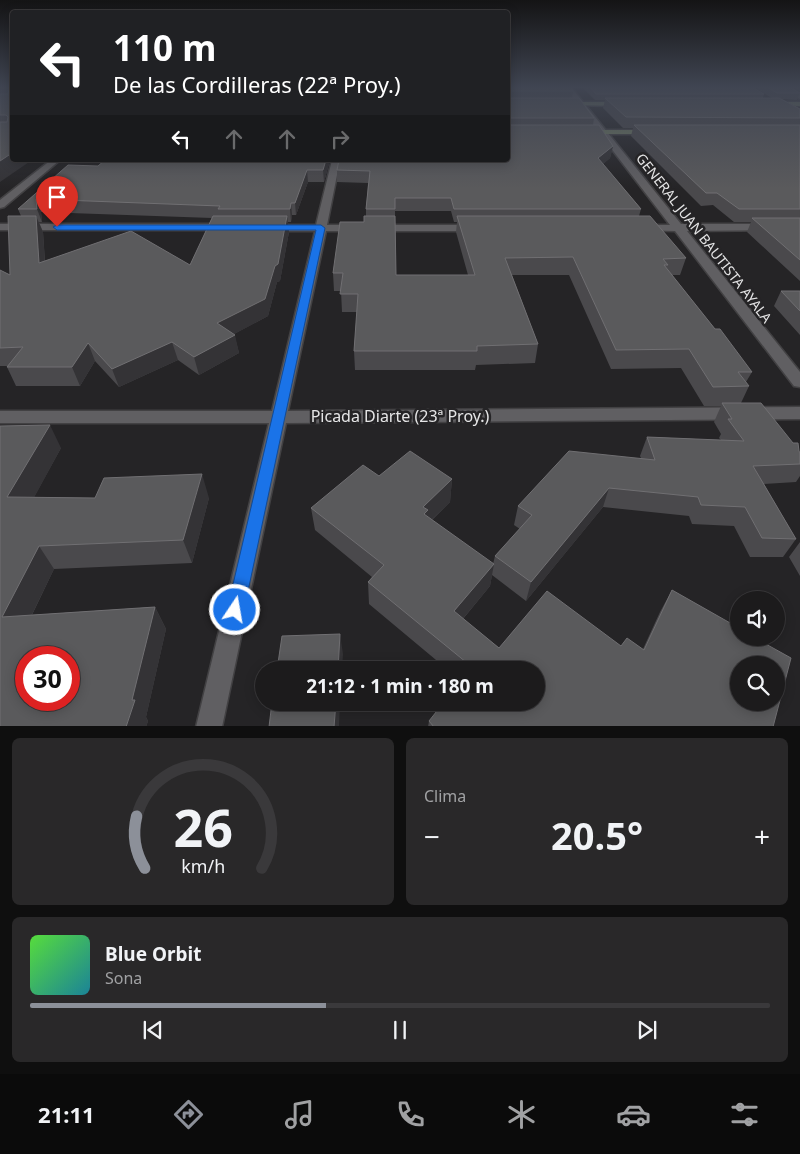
<!DOCTYPE html>
<html lang="es">
<meta charset="utf-8">
<style>
body{margin:0;font-family:"Noto Sans",sans-serif;background:#292829;color:#f1f3f6;height:100vh;display:flex;flex-direction:column;font-size:19px;white-space:nowrap}
*{box-sizing:border-box;margin:0}
p{font-size:16px;color:#a0a1a3}
.icon{flex:none;width:28px;height:28px;fill:none;stroke:currentColor;stroke-width:2;stroke-linecap:round;stroke-linejoin:round}
.map{position:relative;height:726px;overflow:hidden}
.side{display:flex;flex-direction:column;gap:12px;padding:12px;background:#0f0f0f;flex:1}
.side>*{flex:none}
.hud{position:absolute;left:10px;top:10px;width:500px;height:152px;border-radius:5px;box-shadow:0 2px 12px #0003,0 0 0 1px #3a393b;background:#202124;color:#fff;overflow:hidden}
.tools{position:absolute;left:730px;top:591px;display:grid;gap:10px}
.tools a{display:grid;place-items:center;width:55px;height:55px;border-radius:50%;background:#1c1b1c;box-shadow:0 2px 12px #0003,0 0 0 1px #3a393b;font-size:25px}
.speed{position:absolute;left:15px;top:646px;display:flex;gap:10px;font-size:25px;font-weight:700;text-align:center}
.speed>*{display:grid;place-content:center;width:65px;height:65px;border-radius:50%;background:#1c1b1c;box-shadow:0 2px 12px #0003,0 0 0 1px #3a393b;line-height:1}
.speed .limit{border:8px solid #d22;background:#fff;color:#111}
.pin{position:absolute;display:grid;place-items:center;width:42px;height:42px;color:#fff;margin:-51px -21px;border-radius:50% 50% 50% 0;rotate:-45deg;box-shadow:0 0 5px #0007}
.pin .icon{rotate:45deg}
.me{position:absolute;width:55px;margin:-28px;rotate:12deg;stroke-linejoin:round;filter:drop-shadow(0 0 4px #0008)}
.turn{display:flex;align-items:center;gap:18px;height:105px;padding:0 20px;font-size:22px}
.turn .icon{width:65px;height:65px;stroke-width:2.5}
.turn b{display:block;font-size:35px;line-height:42px}
.lanes{display:flex;align-items:center;height:48px;padding:0 20px;background:#0003;justify-content:center;gap:25px;direction:ltr}
.lanes .off{opacity:.35}
.big{font-size:38px;font-weight:700;line-height:1.1}
.side .tile{flex:1;display:flex;flex-direction:column;justify-content:center;gap:8px;min-width:0;padding:0 18px;border-radius:8px;background:#292829}
.side .dial{align-items:center;gap:0}
.dial svg{height:130px;overflow:visible;fill:none;stroke:#3a393b;stroke-width:7;stroke-linecap:round;text-anchor:middle}
.dial text{fill:#f1f3f6;stroke:none}
.song{display:flex;align-items:center;gap:15px}
.cover{width:60px;height:60px;border-radius:8px;background:linear-gradient(135deg,hsl(110 70% 55%),hsl(190 70% 35%))}
.played{height:5px;border-radius:2px;background:linear-gradient(90deg,#8c9099 40%,#3a393b 40%)}
.keys{display:flex;justify-content:space-around;direction:ltr}
.heat{display:flex;justify-content:space-between;align-items:center;font-size:28px;direction:ltr}
.side .tiles{flex:1;display:grid;gap:12px;grid-template-columns:1fr 1fr}
.tile:last-child{grid-column:span 2}
.trip{position:absolute;left:255px;top:661px;width:290px;height:50px;border-radius:25px;background:#1c1b1c;box-shadow:0 2px 12px #0003,0 0 0 1px #3a393b;font-weight:700;line-height:50px;text-align:center}
.tab-bar{display:flex;height:80px;justify-content:space-around;align-items:center;background:#0b0b0b;color:#a0a1a3}
.tab-bar .icon{width:35px;height:35px}
.tab-bar .active{color:#8c9099}
.tab-bar b{font-size:22px;color:#f1f3f6}
.map>svg:first-child{display:block}
</style>
<div class="map">
<svg width="800" height="727" viewBox="0 0 800 727">
<rect width="100%" height="100%" fill="#252426"/>
<g fill="none" stroke-linecap="round" stroke-linejoin="round">
<defs>
<path id="street" d="M 564,87 L 571,87 L 681,224 L 800,224 L 800,230 L 687,231 L 800,372 L 800,387 L 794,386 L 675,231 L 635,230 L 634,228 L 635,226 L 639,225 L 670,225 Z
M 779,87 L 787,87 L 800,94 L 800,99 Z
M 51,160 L 60,160 L 4,207 L 0,208 L 0,200 Z
M 332,160 L 340,160 L 327,225 L 476,225 L 481,228 L 476,231 L 326,231 L 288,411 L 800,407 L 800,419 L 286,423 L 222,727 L 196,727 L 269,423 L 0,423 L 0,411 L 272,411 L 315,231 L 269,231 L 264,228 L 269,225 L 316,225 Z
M 0,224 L 228,224 L 233,227 L 228,230 L 0,230 Z"/>
<path id="secondary" d="M 564,102 L 624,102 L 628,104 L 624,106 L 562,105 L 562,103 Z
M 772,102 L 800,102 L 800,106 L 770,105 L 768,104 Z
M 581,130 L 651,130 L 655,132 L 651,134 L 581,134 Z"/>
</defs>
<use href="#street" stroke="#424143" stroke-width="3"/>
<use href="#secondary" stroke="#424143" stroke-width="3"/>
<use href="#street" fill="#605f62" fill-rule="evenodd"/>
<use href="#secondary" fill="#707c64" fill-rule="evenodd"/>
</g>
<path fill="#4a494c" fill-rule="evenodd" d="M 0,87 L 12,87 L 0,182 Z
M 508,87 L 573,91 L 572,98 L 594,118 L 593,125 L 613,146 L 610,158 L 603,164 L 641,209 L 639,216 L 686,258 L 680,275 L 672,275 L 715,329 L 752,372 L 746,382 L 749,386 L 741,403 L 800,453 L 800,476 L 796,482 L 764,484 L 796,539 L 783,557 L 750,557 L 734,526 L 692,524 L 689,516 L 603,507 L 526,601 L 492,575 L 490,586 L 463,619 L 499,648 L 621,646 L 643,649 L 660,612 L 672,590 L 773,727 L 428,727 L 429,721 L 536,670 L 448,670 L 369,604 L 368,582 L 372,577 L 315,530 L 311,508 L 379,476 L 452,479 L 450,502 L 432,520 L 493,564 L 495,556 L 520,529 L 514,525 L 518,506 L 641,458 L 640,456 L 647,437 L 721,440 L 719,438 L 721,434 L 714,422 L 721,406 L 704,406 L 681,368 L 611,369 L 569,275 L 512,275 L 538,344 L 535,363 L 476,365 L 475,370 L 355,370 L 354,351 L 357,312 L 342,312 L 341,291 L 334,291 L 333,273 L 364,222 L 366,216 L 366,209 L 368,183 L 337,182 L 337,170 ZM 395,211 L 451,211 L 454,222 L 457,222 L 456,232 L 468,275 L 396,275 Z
M 582,87 L 752,87 L 764,94 L 763,98 L 772,98 L 754,87 L 790,87 L 800,93 L 797,100 L 782,99 L 800,109 L 800,281 L 747,232 L 751,222 L 734,222 L 713,205 L 701,206 L 631,136 L 633,128 L 623,128 L 603,108 L 605,100 L 595,100 Z
M 791,87 L 800,87 L 800,92 Z
M 330,160 L 324,182 L 308,182 L 296,215 L 292,215 L 291,222 L 288,222 L 289,232 L 280,281 L 277,282 L 268,316 L 234,334 L 239,353 L 199,375 L 178,360 L 119,387 L 95,361 L 80,386 L 16,386 L 7,367 L 8,366 L 0,366 L 0,270 L 10,275 L 21,216 L 18,209 L 98,166 ZM 41,212 L 212,218 L 190,265 L 45,261 L 43,232 L 39,222 L 42,222 Z
M 781,291 L 800,291 L 800,335 L 774,306 Z
M 0,426 L 61,448 L 34,497 L 95,498 L 209,498 L 192,563 L 54,569 L 32,615 L 155,607 L 166,629 L 146,717 L 148,721 L 146,727 L 0,727 Z
M 800,542 L 800,576 L 789,557 Z"/>
<path fill="#343336" d="M 613,146 L 610,158 L 596,170 L 598,158 Z
M 12,153 L 12,160 L 32,160 L 0,182 L 0,161 Z
M 326,160 L 330,160 L 324,182 L 323,170 Z
M 307,170 L 308,182 L 296,215 L 295,203 Z
M 36,199 L 41,212 L 42,222 L 37,209 Z
M 291,203 L 292,215 L 291,222 L 290,209 Z
M 36,216 L 43,232 L 46,280 L 39,263 Z
M 287,216 L 289,232 L 280,281 L 277,282 L 268,316 L 221,341 L 217,323 Z
M 235,335 L 239,353 L 199,375 L 194,357 Z
M 172,342 L 178,360 L 119,387 L 112,369 Z
M 88,343 L 95,361 L 80,386 L 72,367 Z
M 50,425 L 61,448 L 22,520 L 7,497 Z
M 202,474 L 209,498 L 192,563 L 183,540 Z
M 452,479 L 450,502 L 427,524 L 427,533 L 423,507 Z
M 609,488 L 603,507 L 526,601 L 531,582 Z
M 39,546 L 54,569 L 20,639 L 2,617 Z
M 494,564 L 490,586 L 451,633 L 454,611 Z
M 155,607 L 166,629 L 146,717 L 148,721 L 146,727 L 126,727 L 132,700 Z
M 340,634 L 343,654 L 342,670 L 338,670 Z
M 336,702 L 340,702 L 339,727 L 334,727 Z"/>
<path fill="#5a5a5c" stroke="#706f72" fill-rule="evenodd" d="M 7,87 L 12,87 L 12,153 L 0,161 L 0,122 L 7,122 L 8,117 L 6,115 L 0,115 L 0,94 L 8,94 L 9,89 Z
M 508,87 L 571,87 L 573,91 L 509,91 L 508,92 Z
M 590,87 L 752,87 L 764,94 L 596,94 Z
M 767,87 L 790,87 L 800,93 L 777,93 Z
M 508,96 L 508,98 L 579,98 L 594,118 L 509,118 L 508,119 Z
M 605,98 L 779,98 L 800,109 L 800,118 L 626,117 Z
M 508,121 L 508,125 L 599,125 L 613,146 L 598,158 L 641,209 L 454,209 L 451,198 L 395,198 L 395,209 L 366,209 L 370,171 L 337,170 L 339,160 L 508,160 Z
M 634,125 L 800,125 L 800,209 L 739,209 L 717,193 L 706,193 Z
M 105,160 L 326,160 L 323,170 L 307,170 L 295,203 L 291,203 L 290,209 L 218,209 L 220,206 L 36,199 L 37,209 L 18,209 L 68,165 L 98,166 Z
M 8,216 L 36,216 L 39,263 L 131,231 L 190,265 L 213,216 L 287,216 L 278,264 L 275,266 L 265,299 L 217,323 L 235,335 L 194,357 L 172,342 L 112,369 L 88,343 L 72,367 L 7,367 L 23,347 L 0,348 L 0,270 L 10,275 Z
M 364,216 L 395,216 L 396,275 L 475,275 L 457,216 L 650,216 L 686,258 L 663,259 L 668,265 L 664,265 L 715,329 L 720,329 L 752,372 L 738,372 L 749,386 L 713,387 L 689,349 L 616,350 L 573,257 L 505,258 L 538,344 L 477,346 L 477,351 L 354,351 L 358,294 L 340,294 L 343,273 L 333,273 L 340,222 L 364,222 Z
M 752,218 L 800,218 L 800,260 Z
M 781,291 L 800,291 L 800,311 Z
M 722,403 L 761,403 L 793,443 L 798,443 L 799,451 L 800,453 L 800,464 L 753,466 L 796,539 L 762,538 L 745,507 L 701,505 L 698,497 L 609,488 L 531,582 L 495,556 L 532,515 L 518,506 L 569,451 L 655,460 L 647,437 L 744,441 L 728,419 L 732,419 Z
M 50,425 L 7,497 L 95,498 L 104,478 L 202,474 L 183,540 L 39,546 L 2,617 L 155,607 L 132,700 L 135,700 L 126,727 L 0,727 L 0,426 ZM 26,658 L 69,658 L 69,700 L 26,700 Z
M 410,451 L 452,479 L 423,507 L 428,510 L 424,514 L 494,564 L 454,611 L 499,648 L 547,591 L 621,646 L 627,638 L 644,650 L 672,590 L 739,628 L 739,638 L 755,638 L 791,658 L 773,727 L 434,727 L 429,721 L 444,702 L 536,702 L 536,670 L 470,670 L 472,667 L 368,582 L 384,565 L 311,508 L 363,465 L 379,476 ZM 739,665 L 776,665 L 776,702 L 739,702 Z
M 340,634 L 338,670 L 277,670 L 282,636 Z
M 272,702 L 336,702 L 334,727 L 269,727 Z"/>
<linearGradient id="sky" x2="0" y2="1"><stop stop-color="#141415"/><stop offset="0.46" stop-color="#404552"/><stop offset="1" stop-color="#404552" stop-opacity="0"/></linearGradient>
<rect width="800" height="189" fill="url(#sky)"/>
<path fill="#1a73e8" stroke="#114b97" d="M 321,225 L 325,228 L 244,610 L 241,616 L 235,619 L 229,616 L 227,610 L 316,230 L 57,230 L 53,227 L 57,225 Z"/>
<g text-anchor="middle" stroke-width="5" stroke-linejoin="round" paint-order="stroke">
<g font-size="14" fill="#e5e5e6" stroke="#252426">
<text transform="translate(704 238) rotate(52)" y="5">GENERAL JUAN BAUTISTA AYALA</text>
</g>
<g font-size="16" fill="#e5e5e6" stroke="#252426">
<text x="400" y="422">Picada Diarte (23ª Proy.)</text>
</g>
</g>
</svg>
<div class="tools">
<a><svg class="icon" aria-label="sound" viewBox="0 0 24 24"><path d="M4 9h4l5-4v14l-5-4H4zM17 9q2 3 0 6"/></svg></a>
<a><svg class="icon" aria-label="search" viewBox="0 0 24 24"><circle cx="10" cy="10" r="6"/><path d="M15 15l6 6"/></svg></a>
</div>
<div class="speed"><div class="limit">30</div></div>
<div class="pin" style="left:57px;top:227px;background:#d93025"><svg class="icon" aria-label="arrive" viewBox="0 0 24 24"><path d="M6 21V4h12l-3 4 3 4H6"/></svg></div>
<svg class="me" style="left:235px;top:610px" viewBox="-20 -20 40 40"><circle r="17" fill="#1a73e8" stroke="#fff" stroke-width="3"/><path d="M0-11L8 9 0 5-8 9z" fill="#fff"/></svg>
<div class="trip">21:12 · 1 min · 180 m</div>
<div class="hud">
<div class="turn"><svg class="icon" aria-label="left" viewBox="0 0 24 24"><path d="M17 20v-9H6M10 6l-5 5 5 5"/></svg><div><b>110 m</b>De las Cordilleras (22ª Proy.)</div></div>
<div class="lanes"><svg class="icon" aria-label="left" viewBox="0 0 24 24"><path d="M17 20v-9H6M10 6l-5 5 5 5"/></svg><svg class="icon off" aria-label="ahead" viewBox="0 0 24 24"><path d="M12 20V5M6 11l6-6 6 6"/></svg><svg class="icon off" aria-label="ahead" viewBox="0 0 24 24"><path d="M12 20V5M6 11l6-6 6 6"/></svg><svg class="icon off" aria-label="right" viewBox="0 0 24 24"><path d="M7 20v-9h11M14 6l5 5-5 5"/></svg></div>
</div>
</div>
<section class="side">
<div class="tiles">
<div class="tile dial"><svg viewBox="0 0 100 80">
<path d="M14 69A42 42 0 1 1 86 69"/>
<path d="M14 69A42 42 0 0 1 9 37" stroke="#8c9099"/>
<text x="50" y="56" font-size="32" font-weight="700">26</text>
<text x="50" y="72" font-size="11">km/h</text>
</svg></div>
<div class="tile"><p>Clima</p>
<div class="heat"><a>−</a><b class="big">20.5°</b><a>+</a></div>
</div>
<div class="tile">
<div class="song"><i class="cover"></i><div><b>Blue Orbit</b><p>Sona</p></div></div>
<div class="played"></div>
<div class="keys"><svg class="icon" aria-label="previous" viewBox="0 0 24 24"><path d="M18 5L8 12l10 7zM5 5v14"/></svg><svg class="icon" aria-label="pause" viewBox="0 0 24 24"><path d="M8 5v14M16 5v14"/></svg><svg class="icon" aria-label="next" viewBox="0 0 24 24"><path d="M6 5l10 7-10 7zM19 5v14"/></svg></div>
</div>
</div>
</section>
<nav class="tab-bar">
<b>21:11</b>
<svg class="icon active" aria-label="directions" viewBox="0 0 24 24"><path d="M12 3l9 9-9 9-9-9zM9 14v-3h6M13 9l2 2-2 2"/></svg>
<svg class="icon" aria-label="music" viewBox="0 0 24 24"><path d="M9 18V5l10-2v13"/><circle cx="6" cy="18" r="3"/><circle cx="16" cy="16" r="3"/></svg>
<svg class="icon" aria-label="phone" viewBox="0 0 24 24"><path d="M5 4h4l2 5-3 2q2 4 5 5l2-3 5 2v4C11 20 4 13 5 4z"/></svg>
<svg class="icon" aria-label="climate" viewBox="0 0 24 24"><path d="M12 3v18M4 7l16 10M4 17L20 7"/></svg>
<svg class="icon" aria-label="car" viewBox="0 0 24 24"><path d="M5 17H2v-5l4-1 3-4h7l3 4 3 1v5h-3M9 17h6M6 11h13"/><circle cx="7" cy="17" r="2"/><circle cx="17" cy="17" r="2"/></svg>
<svg class="icon" aria-label="filters" viewBox="0 0 24 24"><path d="M4 7h16M4 17h16"/><circle cx="9" cy="7" r="2"/><circle cx="15" cy="17" r="2"/></svg>
</nav>
